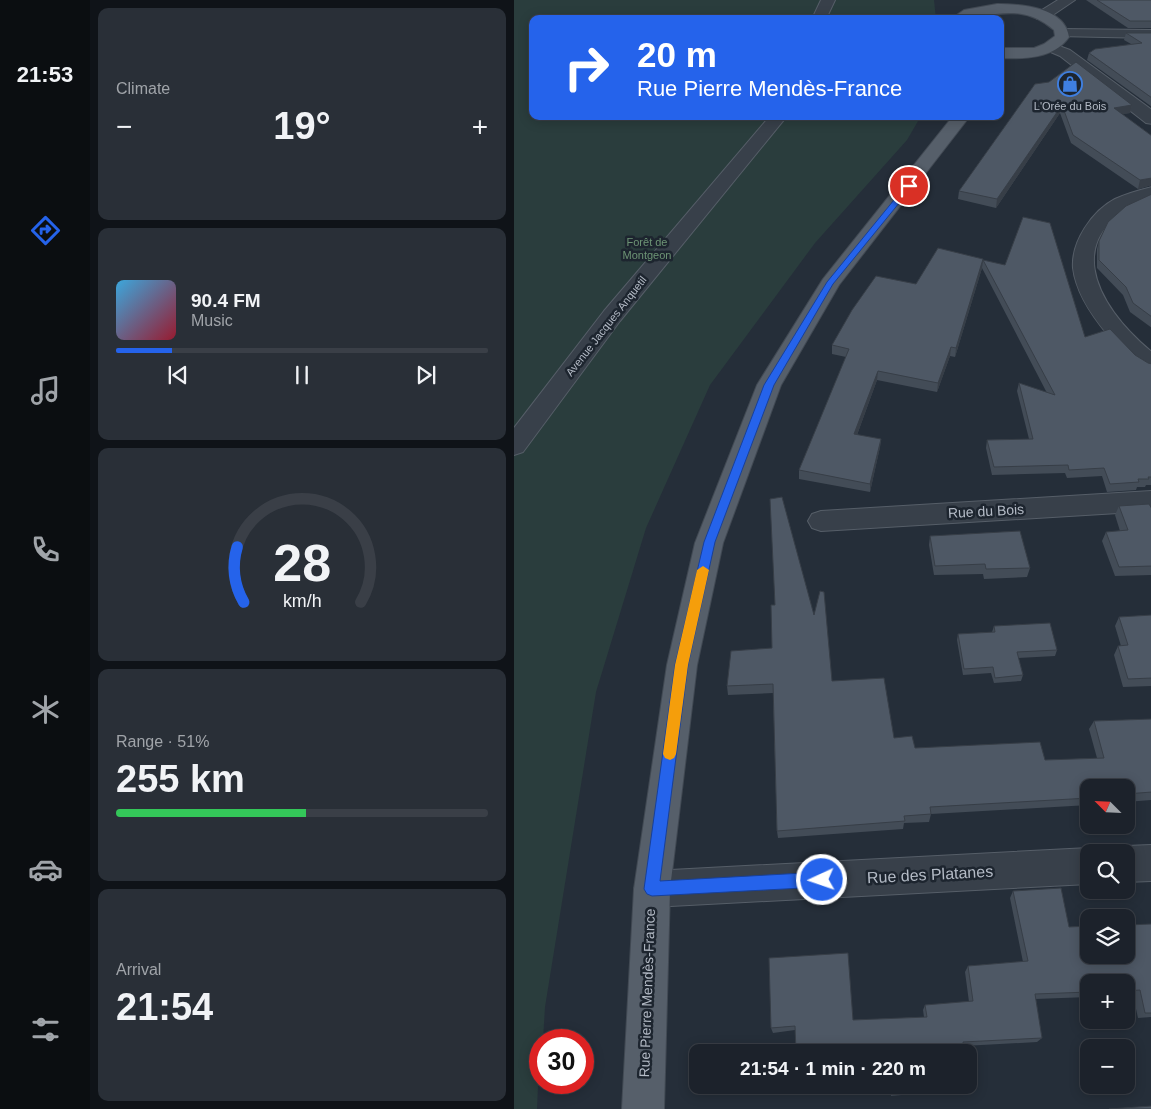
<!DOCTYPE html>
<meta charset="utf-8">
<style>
body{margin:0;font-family:Arial,sans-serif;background:#292f37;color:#f1f3f6;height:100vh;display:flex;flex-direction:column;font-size:19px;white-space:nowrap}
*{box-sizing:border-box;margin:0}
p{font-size:16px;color:#a0a4a9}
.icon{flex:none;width:28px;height:28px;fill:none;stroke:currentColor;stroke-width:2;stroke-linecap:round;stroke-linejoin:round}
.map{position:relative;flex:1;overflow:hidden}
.side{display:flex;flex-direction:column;gap:8px;padding:8px;background:#0f1318;width:424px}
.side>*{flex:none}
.hud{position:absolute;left:15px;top:15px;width:475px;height:105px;border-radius:10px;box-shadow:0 2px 12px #0003,0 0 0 1px #3a3f47;background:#2563eb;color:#fff;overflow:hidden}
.needle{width:32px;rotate:294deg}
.controls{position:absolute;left:566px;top:779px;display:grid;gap:10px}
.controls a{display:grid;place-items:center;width:55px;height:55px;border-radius:10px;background:#1c222b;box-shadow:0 2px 12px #0003,0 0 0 1px #3a3f47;font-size:25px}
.speed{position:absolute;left:15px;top:1029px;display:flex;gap:10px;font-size:25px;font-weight:700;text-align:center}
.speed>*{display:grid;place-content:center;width:65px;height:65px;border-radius:50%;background:#1c222b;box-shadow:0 2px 12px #0003,0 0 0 1px #3a3f47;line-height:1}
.speed .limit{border:8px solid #d22;background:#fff;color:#111}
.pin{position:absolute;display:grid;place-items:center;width:42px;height:42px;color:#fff;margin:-21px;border:2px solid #fff;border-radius:50%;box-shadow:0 1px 5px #0007}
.me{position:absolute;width:55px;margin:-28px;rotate:267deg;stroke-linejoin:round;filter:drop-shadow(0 0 4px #0008)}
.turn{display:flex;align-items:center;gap:18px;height:105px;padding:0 25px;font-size:22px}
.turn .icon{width:65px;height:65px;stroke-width:2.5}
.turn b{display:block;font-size:35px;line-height:42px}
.big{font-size:38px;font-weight:700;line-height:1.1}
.side .tile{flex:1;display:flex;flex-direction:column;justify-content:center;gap:8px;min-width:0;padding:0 18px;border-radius:10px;background:#292f37}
.side .dial{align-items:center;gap:0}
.dial svg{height:130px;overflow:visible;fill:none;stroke:#3a3f47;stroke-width:7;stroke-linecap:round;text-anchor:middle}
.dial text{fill:#f1f3f6;stroke:none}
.song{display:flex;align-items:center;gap:15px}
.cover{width:60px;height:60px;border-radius:8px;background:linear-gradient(135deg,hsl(200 70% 55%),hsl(350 70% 35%))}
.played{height:5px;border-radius:2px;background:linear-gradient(90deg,#2563eb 15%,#3a3f47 15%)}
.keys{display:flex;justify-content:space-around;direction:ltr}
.heat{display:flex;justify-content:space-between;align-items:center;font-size:28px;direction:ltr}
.charge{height:8px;border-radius:4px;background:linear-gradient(90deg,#34c759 51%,#3a3f47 0)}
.trip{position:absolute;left:175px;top:1044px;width:288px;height:50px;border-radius:10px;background:#1c222b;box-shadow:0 2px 12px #0003,0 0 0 1px #3a3f47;font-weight:700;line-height:50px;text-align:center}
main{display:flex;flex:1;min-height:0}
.menu{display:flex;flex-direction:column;width:90px;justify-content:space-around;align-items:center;background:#0b0e11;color:#a0a4a9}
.menu .icon{width:35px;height:35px}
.menu .current{color:#2563eb}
.menu b{font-size:22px;color:#f1f3f6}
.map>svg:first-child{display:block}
</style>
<main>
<nav class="menu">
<b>21:53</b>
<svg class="icon current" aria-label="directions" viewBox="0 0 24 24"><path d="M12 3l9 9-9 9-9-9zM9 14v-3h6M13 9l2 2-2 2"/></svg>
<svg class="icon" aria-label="music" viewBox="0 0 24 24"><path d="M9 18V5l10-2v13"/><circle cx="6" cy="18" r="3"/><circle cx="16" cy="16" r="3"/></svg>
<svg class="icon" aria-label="phone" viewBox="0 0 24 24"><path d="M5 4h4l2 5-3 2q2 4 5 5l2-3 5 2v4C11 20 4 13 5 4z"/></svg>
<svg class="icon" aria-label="climate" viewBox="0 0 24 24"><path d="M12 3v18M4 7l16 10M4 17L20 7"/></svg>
<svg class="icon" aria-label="car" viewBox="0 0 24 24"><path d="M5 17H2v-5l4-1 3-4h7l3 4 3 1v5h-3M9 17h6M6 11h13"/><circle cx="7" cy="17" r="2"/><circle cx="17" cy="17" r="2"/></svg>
<svg class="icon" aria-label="filters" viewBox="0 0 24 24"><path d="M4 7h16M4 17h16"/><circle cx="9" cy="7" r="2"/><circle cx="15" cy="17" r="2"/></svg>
</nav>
<section class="side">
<div class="tile"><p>Climate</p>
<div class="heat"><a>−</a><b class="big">19°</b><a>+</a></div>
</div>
<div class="tile">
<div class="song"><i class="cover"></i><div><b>90.4 FM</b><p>Music</p></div></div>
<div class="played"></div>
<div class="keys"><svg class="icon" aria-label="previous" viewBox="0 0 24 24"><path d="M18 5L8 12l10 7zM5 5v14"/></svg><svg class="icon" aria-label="pause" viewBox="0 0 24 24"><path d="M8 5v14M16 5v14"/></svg><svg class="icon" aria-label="next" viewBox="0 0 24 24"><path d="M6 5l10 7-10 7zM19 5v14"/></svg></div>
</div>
<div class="tile dial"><svg viewBox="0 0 100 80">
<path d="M14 69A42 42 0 1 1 86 69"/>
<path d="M14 69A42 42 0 0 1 10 35" stroke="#2563eb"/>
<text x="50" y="56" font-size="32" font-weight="700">28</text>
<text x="50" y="72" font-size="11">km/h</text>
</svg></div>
<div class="tile"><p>Range · 51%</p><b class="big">255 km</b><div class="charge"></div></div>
<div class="tile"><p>Arrival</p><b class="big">21:54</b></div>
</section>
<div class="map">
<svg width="638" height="1109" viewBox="0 0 638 1109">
<rect width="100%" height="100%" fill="#252e39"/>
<path fill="#2a3d3d" d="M 0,0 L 420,0 L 422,19 L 19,19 L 19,116 L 407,116 L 393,140 L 301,243 L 196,385 L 132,528 L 82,692 L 31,1007 L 29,1040 L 26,1040 L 23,1109 L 0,1109 Z"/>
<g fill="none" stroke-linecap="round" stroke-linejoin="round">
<defs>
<path id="minor" d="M 307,0 L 321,0 L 312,19 L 298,19 Z
M 544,0 L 561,0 L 533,19 L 523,19 L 521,16 L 523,13 Z
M 548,29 L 638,30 L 638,38 L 543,36 L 541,33 L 543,30 Z
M 537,43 L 556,50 L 638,110 L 638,124 L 632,123 L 546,56 L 532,50 L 530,47 L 532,44 Z
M 256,116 L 273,116 L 106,321 L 9,452 L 0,455 L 0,428 L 90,311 Z
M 638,187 L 638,199 C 544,231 579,304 638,352 L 638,371 C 620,367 605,348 594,335 C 578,316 562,293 559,268 C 557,242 578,211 601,199 C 612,194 625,190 638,187 Z
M 638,491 L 638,511 L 307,531 L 298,528 L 294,521 L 298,514 L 307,511 Z
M 638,845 L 638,881 L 612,882 L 612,852 L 600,852 L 612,846 Z
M 575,848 L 585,852 L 575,852 L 575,884 L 138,907 L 125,902 L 120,889 L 125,876 L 138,871 Z"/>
<path id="major" d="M 483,4 C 506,4 551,7 555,37 C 540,59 510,59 486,58 L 486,48 L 520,48 L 530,44 L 541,36 L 540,30 C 505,0 476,19 437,19 L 450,10 Z
M 439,116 L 456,116 L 325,285 L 267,385 L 209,543 L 183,665 L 156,889 L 150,1109 L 108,1109 L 120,889 L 153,665 L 181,543 L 243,385 L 309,279 Z"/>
</defs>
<use href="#minor" stroke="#565e68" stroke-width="2"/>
<use href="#major" stroke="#414953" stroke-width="2"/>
<use href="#minor" fill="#38404a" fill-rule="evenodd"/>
<use href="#major" fill="#565f6a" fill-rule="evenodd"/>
</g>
<path fill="#434c57" d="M 572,0 L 638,0 L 638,28 L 614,28 Z
M 612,33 L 638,33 L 638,107 L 573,60 L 575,53 L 617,44 L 610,40 Z
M 521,84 L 618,105 L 616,113 L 608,114 L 638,136 L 638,185 L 624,189 L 557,143 L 546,113 L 482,208 L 444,199 L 445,191 Z
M 638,194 L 638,328 L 616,312 L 609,295 L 583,268 L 583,249 L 585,241 Z
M 469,259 L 468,268 L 441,357 L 436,356 L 423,392 L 363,380 L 343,435 L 367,439 L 366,447 L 356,492 L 285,479 L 285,470 L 332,357 L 318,354 L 318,345 L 402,284 Z
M 469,260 L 571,337 L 621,355 L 634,363 L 638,364 L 638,485 L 632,485 L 631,487 L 623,487 L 622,490 L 593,492 L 588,476 L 553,478 L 551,473 L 478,475 L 472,448 L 473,440 L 515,439 L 503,391 L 505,383 L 533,393 L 468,268 Z
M 605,506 L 638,509 L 638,575 L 601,576 L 588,541 L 592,532 L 606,531 L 601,515 Z
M 416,536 L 516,568 L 513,577 L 470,579 L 469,574 L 420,575 L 415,545 Z
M 638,615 L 638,686 L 609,687 L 600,655 L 604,646 L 607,646 L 601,626 L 605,617 Z
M 480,626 L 543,650 L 541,656 L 504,658 L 509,675 L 507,681 L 480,683 L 477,673 L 449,675 L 443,640 L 444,634 L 478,632 Z
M 318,681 L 380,738 L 401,748 L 531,760 L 583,758 L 575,729 L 580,721 L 638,719 L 638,800 L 612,802 L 612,788 L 575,788 L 575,805 L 417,814 L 415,822 L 390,823 L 389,829 L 264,838 L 263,831 L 259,693 L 214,695 L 213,686 Z
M 499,891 L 555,927 L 638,924 L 638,1017 L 624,1018 L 619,995 L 612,996 L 612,982 L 575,982 L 575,997 L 521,999 L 528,1038 L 523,1042 L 449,1046 L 450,1052 L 282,1052 L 281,1030 L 259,1033 L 257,1028 L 339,1020 L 410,1017 L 409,1010 L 411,1005 L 455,1002 L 451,972 L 454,966 L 509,962 L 496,898 Z
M 376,1085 L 454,1085 L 455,1086 L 452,1089 L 377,1096 Z"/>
<path fill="#373e47" d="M 548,105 L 546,113 L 482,208 L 483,199 Z
M 618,105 L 616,113 L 598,116 L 600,108 Z
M 638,178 L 638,185 L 624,189 L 626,180 Z
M 469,259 L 468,268 L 441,357 L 442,348 Z
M 437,347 L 436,356 L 423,392 L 424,383 Z
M 364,371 L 363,380 L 340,443 L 340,434 Z
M 367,439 L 366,447 L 356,492 L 356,484 Z"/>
<path fill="#4e5865" stroke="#373e47" d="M 583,0 L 638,0 L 638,21 L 616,21 Z
M 612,33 L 638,33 L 638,98 L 575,53 L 581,49 L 628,43 Z
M 562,62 L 618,105 L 600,108 L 638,136 L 638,178 L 626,180 L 559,135 L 548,105 L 483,199 L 445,191 L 521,84 L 535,82 Z
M 638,194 L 638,317 L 619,303 L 612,287 L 585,260 L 585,241 L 594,222 L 612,206 Z
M 509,217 L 536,223 L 571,337 L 596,329 L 621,355 L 634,363 L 638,364 L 638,477 L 634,477 L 635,479 L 624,479 L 625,482 L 596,484 L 590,468 L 555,470 L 554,465 L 480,467 L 473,440 L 519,439 L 505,383 L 541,395 L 469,260 L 491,265 Z
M 424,248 L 469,259 L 442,348 L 437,347 L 424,383 L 364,371 L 340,434 L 367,439 L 356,484 L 285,470 L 335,349 L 318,345 L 338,310 L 362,276 L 402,284 Z
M 268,497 L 300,615 L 306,591 L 310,592 L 318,681 L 370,678 L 380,738 L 398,736 L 401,748 L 526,742 L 531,760 L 590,758 L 580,721 L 638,719 L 638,792 L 612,794 L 612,788 L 575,788 L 575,798 L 416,807 L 417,814 L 390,816 L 391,821 L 263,831 L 259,684 L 213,686 L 217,651 L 258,648 L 257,605 L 261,605 L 256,499 Z
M 635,504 L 638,509 L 638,566 L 605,567 L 592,532 L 614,530 L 605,506 Z
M 506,531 L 516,568 L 472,569 L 471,564 L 421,566 L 416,536 Z
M 638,615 L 638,678 L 614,679 L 604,646 L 614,645 L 605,617 Z
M 536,623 L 543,650 L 503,652 L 509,675 L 481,678 L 479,667 L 450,669 L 444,634 L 481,632 L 480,626 Z
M 547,888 L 555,927 L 575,926 L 575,955 L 612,955 L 612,925 L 638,924 L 638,1013 L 631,1013 L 626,990 L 612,991 L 612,982 L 575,982 L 575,992 L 521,994 L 528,1038 L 449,1042 L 450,1052 L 375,1052 L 374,1048 L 305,1052 L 282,1052 L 281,1026 L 257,1028 L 255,958 L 334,953 L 339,1020 L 413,1017 L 411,1005 L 459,1001 L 454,966 L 514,961 L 499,891 Z
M 454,1078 L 455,1086 L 378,1092 L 377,1085 L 454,1085 Z
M 638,1106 L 638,1109 L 595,1109 Z"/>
<path fill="#2563eb" stroke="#184099" d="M 393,184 L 399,186 L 319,284 L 260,385 L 201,542 L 174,665 L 146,881 L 308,872 L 313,875 L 315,880 L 313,885 L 308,887 L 138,896 L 133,894 L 130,889 L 161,665 L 190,542 L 250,385 L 313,282 Z"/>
<path fill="#f59e0b" d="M 189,566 L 195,570 L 174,665 L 162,754 L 160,758 L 156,760 L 151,758 L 149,754 L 161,665 L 183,570 Z"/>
<defs>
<symbol id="shop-ring" viewBox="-11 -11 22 22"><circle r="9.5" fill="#1d252f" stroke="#3f7fe0" stroke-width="1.5"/><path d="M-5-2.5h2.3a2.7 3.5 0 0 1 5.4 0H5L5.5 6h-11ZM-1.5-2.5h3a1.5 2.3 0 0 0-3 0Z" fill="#3f7fe0"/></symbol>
</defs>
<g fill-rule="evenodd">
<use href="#shop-ring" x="542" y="70" width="28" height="28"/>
</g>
<g text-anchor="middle" stroke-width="5" stroke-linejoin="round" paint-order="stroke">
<g font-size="11" fill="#b4bbc6" stroke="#1d252f">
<text x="556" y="110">L'Orée du Bois</text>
</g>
<g font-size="11" fill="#6d9475" stroke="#1d252f">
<text x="133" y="246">Forêt de<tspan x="133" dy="13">Montgeon</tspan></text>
</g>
<g font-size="11" fill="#b4bbc6" stroke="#1d252f">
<text transform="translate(92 326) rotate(-52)" y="4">Avenue Jacques Anquetil</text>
</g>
<g font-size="14" fill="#b4bbc6" stroke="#1d252f">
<text transform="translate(472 511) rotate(-3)" y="5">Rue du Bois</text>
<text transform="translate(133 993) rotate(-88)" y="5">Rue Pierre Mendès-France</text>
</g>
<g font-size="16" fill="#b4bbc6" stroke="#1d252f">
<text transform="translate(416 874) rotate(-3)" y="6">Rue des Platanes</text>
</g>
</g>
</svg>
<div class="controls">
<a><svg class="needle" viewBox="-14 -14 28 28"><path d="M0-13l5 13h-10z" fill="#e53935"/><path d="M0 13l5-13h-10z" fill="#a0a4a9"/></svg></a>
<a><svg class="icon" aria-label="search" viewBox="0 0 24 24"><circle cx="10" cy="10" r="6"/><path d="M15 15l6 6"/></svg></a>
<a><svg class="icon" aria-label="layers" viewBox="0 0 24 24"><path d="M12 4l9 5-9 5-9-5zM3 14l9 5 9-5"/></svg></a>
<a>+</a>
<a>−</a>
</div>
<div class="speed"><div class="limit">30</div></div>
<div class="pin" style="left:395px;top:186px;background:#d93025"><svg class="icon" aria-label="arrive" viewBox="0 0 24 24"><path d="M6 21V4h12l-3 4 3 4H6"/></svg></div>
<svg class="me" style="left:308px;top:880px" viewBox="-20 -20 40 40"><circle r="17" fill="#2563eb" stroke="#fff" stroke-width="3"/><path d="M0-11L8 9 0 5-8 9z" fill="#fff"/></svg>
<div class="trip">21:54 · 1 min · 220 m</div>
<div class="hud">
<div class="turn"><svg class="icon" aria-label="right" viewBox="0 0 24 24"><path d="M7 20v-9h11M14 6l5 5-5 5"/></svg><div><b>20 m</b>Rue Pierre Mendès-France</div></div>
</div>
</div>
</main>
